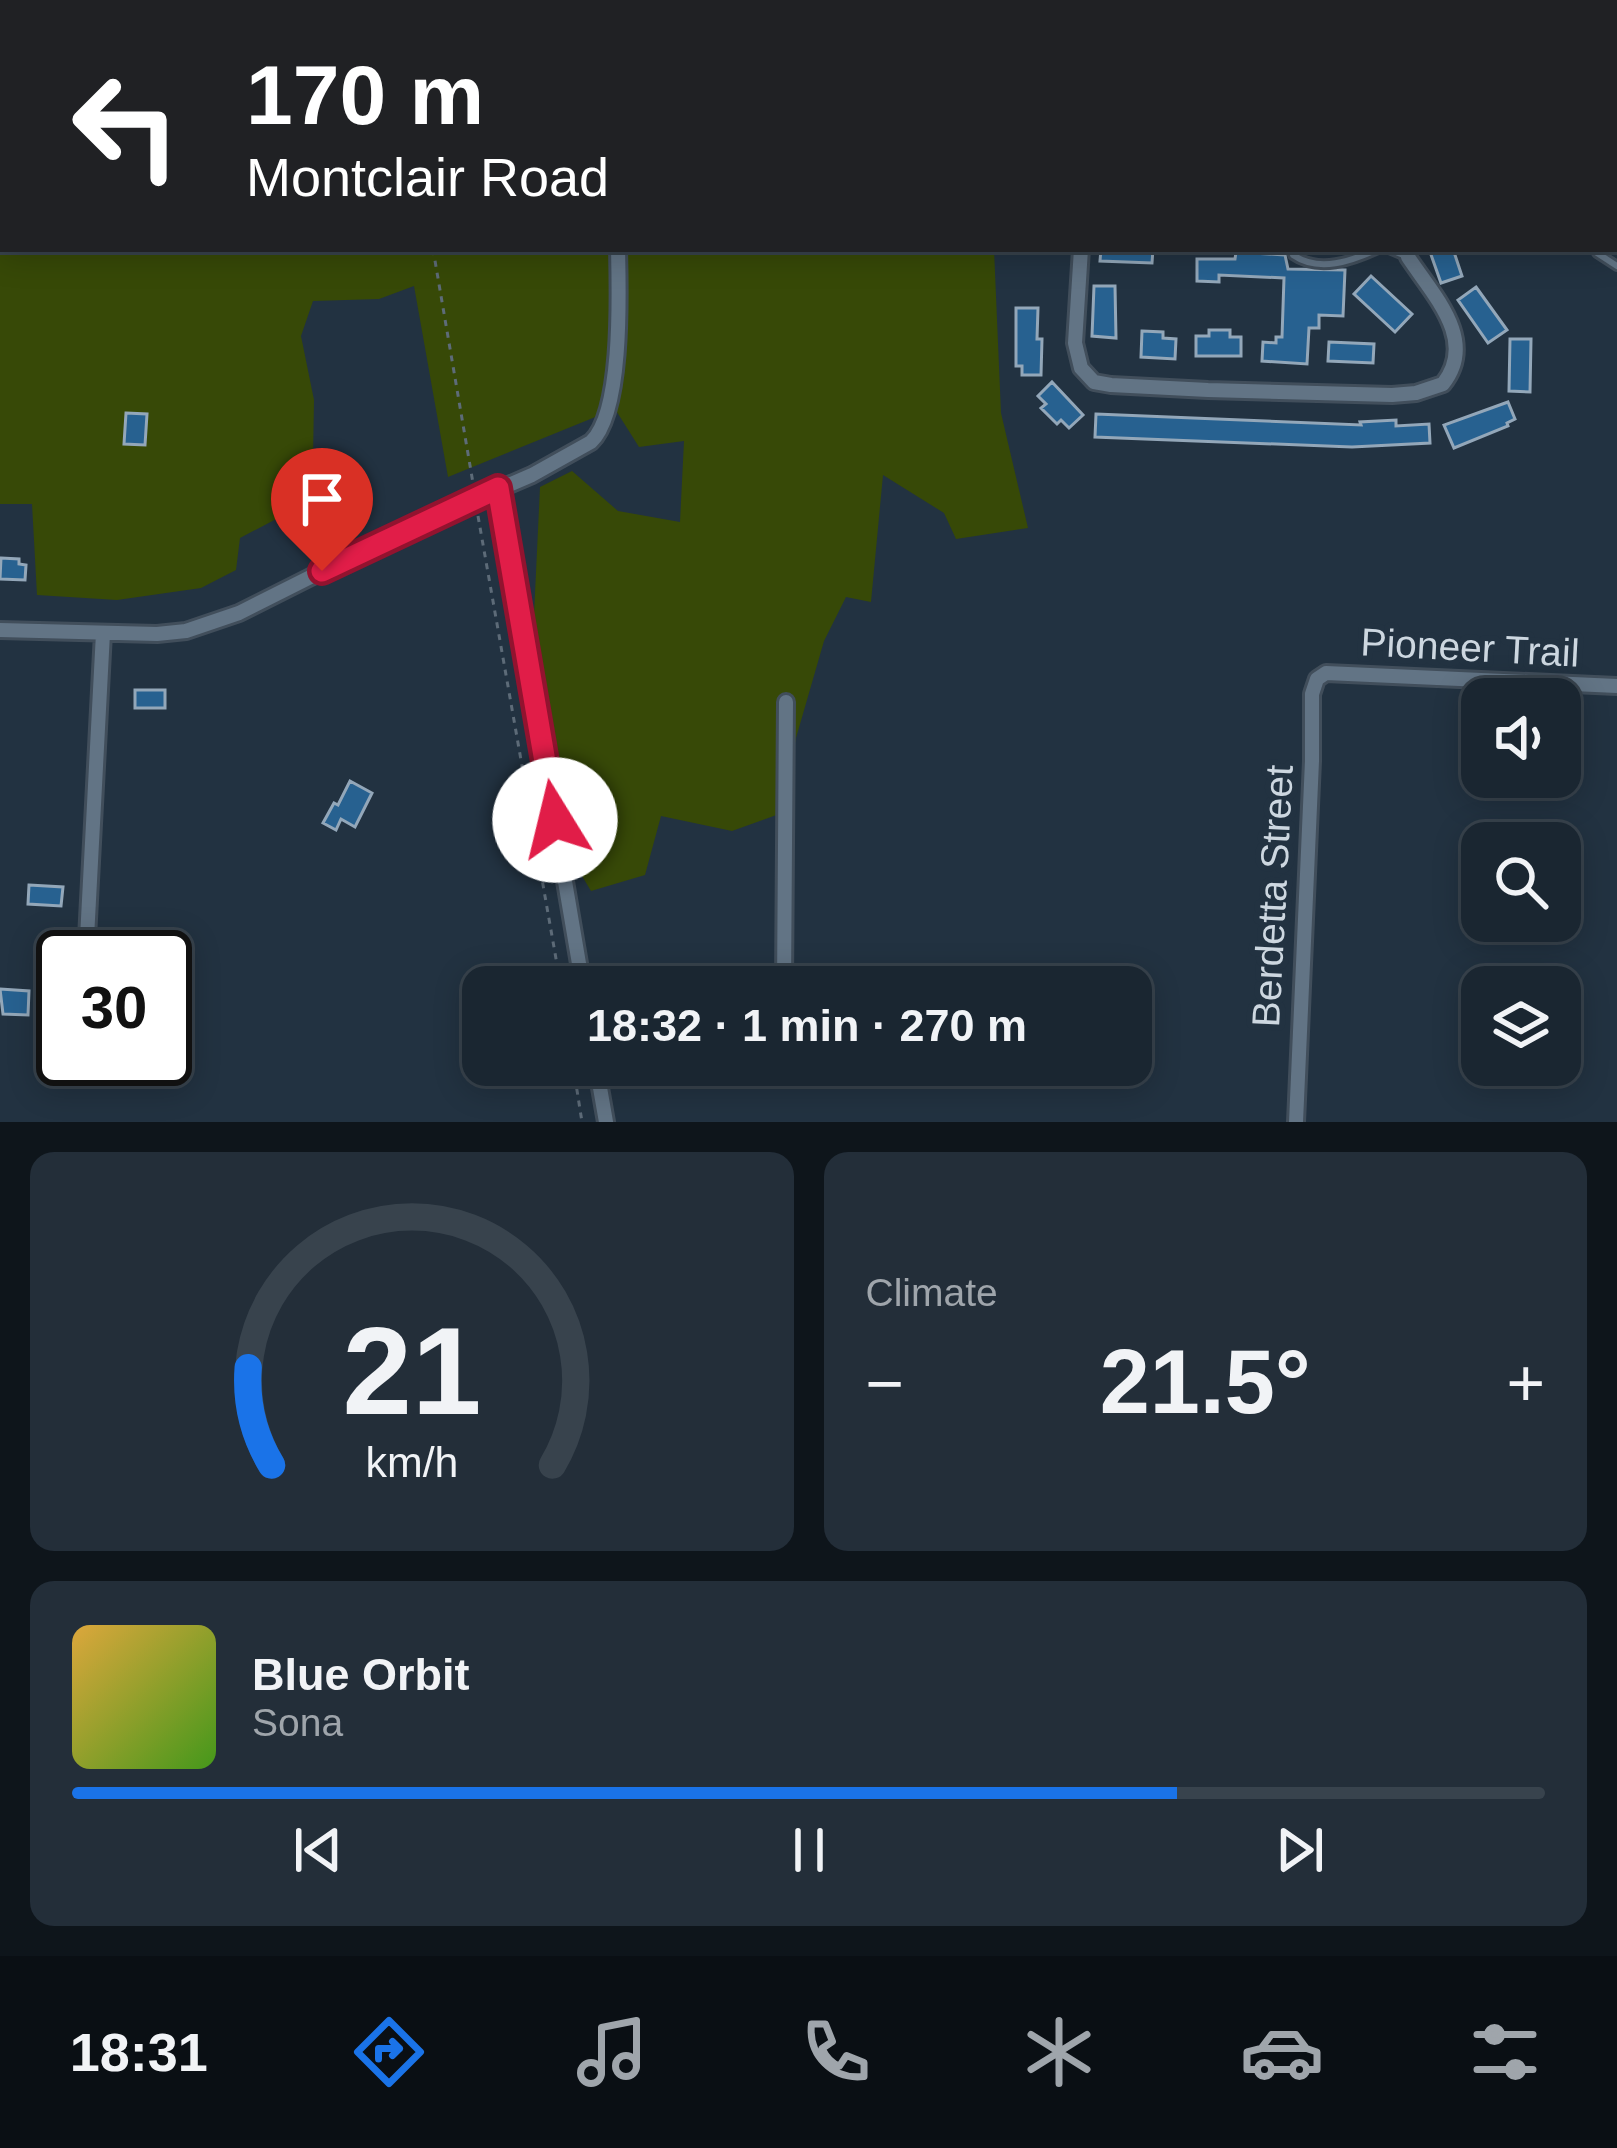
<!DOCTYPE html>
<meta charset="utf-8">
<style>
body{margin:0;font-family:Helvetica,sans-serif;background:#232e39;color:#f1f3f6;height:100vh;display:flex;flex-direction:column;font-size:45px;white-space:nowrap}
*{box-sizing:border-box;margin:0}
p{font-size:39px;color:#9fa5ab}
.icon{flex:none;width:66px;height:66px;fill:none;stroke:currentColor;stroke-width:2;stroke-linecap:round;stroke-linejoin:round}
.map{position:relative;height:1122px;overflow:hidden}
.sheet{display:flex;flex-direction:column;gap:30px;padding:30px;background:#0e151b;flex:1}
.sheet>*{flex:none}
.hud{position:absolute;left:0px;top:0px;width:1617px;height:252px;box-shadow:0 6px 30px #0003,0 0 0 3px #38434d;background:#202124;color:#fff;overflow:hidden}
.tools{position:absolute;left:1461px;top:678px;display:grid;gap:24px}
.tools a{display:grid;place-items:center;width:120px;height:120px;border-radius:24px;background:#1a2631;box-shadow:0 6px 30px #0003,0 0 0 3px #38434d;font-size:60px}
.speed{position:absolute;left:36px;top:930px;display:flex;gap:24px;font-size:60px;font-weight:700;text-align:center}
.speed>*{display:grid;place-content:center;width:156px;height:156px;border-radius:50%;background:#1a2631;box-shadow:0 6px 30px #0003,0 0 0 3px #38434d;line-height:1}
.speed .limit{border:6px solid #111;border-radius:18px;background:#fff;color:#111}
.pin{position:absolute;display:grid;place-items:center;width:102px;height:102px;color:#fff;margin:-123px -51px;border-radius:50% 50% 50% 0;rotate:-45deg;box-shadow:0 0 12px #0007}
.pin .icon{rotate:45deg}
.me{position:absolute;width:132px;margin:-66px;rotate:351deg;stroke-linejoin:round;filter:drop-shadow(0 0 9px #0008)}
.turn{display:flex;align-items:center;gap:42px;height:252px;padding:0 48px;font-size:54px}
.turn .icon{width:156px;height:156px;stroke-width:2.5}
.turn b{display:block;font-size:84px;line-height:102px}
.big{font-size:90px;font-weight:600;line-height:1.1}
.sheet .widget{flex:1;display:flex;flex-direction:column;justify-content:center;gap:18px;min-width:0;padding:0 42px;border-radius:24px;background:#232e39}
.sheet .dial{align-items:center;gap:0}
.dial svg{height:312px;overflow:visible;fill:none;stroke:#38434d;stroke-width:7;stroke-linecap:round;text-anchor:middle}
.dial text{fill:#f1f3f6;stroke:none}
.song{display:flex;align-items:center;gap:36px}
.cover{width:144px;height:144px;border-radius:18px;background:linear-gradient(135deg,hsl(40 70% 55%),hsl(100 70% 35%))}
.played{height:12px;border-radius:6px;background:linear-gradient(90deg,#1a73e8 75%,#38434d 75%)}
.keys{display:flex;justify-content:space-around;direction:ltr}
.heat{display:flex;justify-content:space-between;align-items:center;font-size:66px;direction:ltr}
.sheet .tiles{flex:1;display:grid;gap:30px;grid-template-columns:1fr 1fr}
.widget:last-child{grid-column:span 2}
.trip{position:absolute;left:462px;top:966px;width:690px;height:120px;border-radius:24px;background:#1a2631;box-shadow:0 6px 30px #0003,0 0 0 3px #38434d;font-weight:600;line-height:120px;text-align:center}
.tab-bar{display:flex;height:192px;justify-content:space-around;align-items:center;background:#0a0f14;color:#9fa5ab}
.tab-bar .icon{width:84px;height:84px}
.tab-bar .on{color:#1a73e8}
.tab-bar b{font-size:54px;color:#f1f3f6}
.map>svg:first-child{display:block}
</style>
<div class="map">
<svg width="1617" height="1122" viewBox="0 0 1617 1122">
<rect width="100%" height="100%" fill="#223241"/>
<path fill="#374907" d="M 0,0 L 635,0 L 635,3 L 3,3 L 3,249 L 994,249 L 1001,413 L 1028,528 L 956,539 L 944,513 L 883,475 L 871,602 L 846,597 L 824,641 L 796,738 L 782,813 L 732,831 L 661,816 L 645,875 L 591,891 L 570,856 L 562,774 L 534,615 L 540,487 L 572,471 L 618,511 L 680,522 L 684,441 L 639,447 L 615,409 L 448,477 L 414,286 L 379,299 L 313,301 L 301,336 L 314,400 L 313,458 L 299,507 L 240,538 L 236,570 L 201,588 L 117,600 L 37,595 L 32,504 L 0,504 Z"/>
<path fill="#276190" stroke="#93a7b9" stroke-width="3" d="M 1101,249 L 1153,249 L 1152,263 L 1100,261 Z
M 1429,249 L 1453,249 L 1462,276 L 1441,283 Z
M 1236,252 L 1285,255 L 1288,269 L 1345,270 L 1343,316 L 1319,315 L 1319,328 L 1309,328 L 1307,364 L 1262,361 L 1263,342 L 1276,343 L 1276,337 L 1282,337 L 1284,278 L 1219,275 L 1219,282 L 1197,281 L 1197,259 L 1235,259 Z
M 1371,276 L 1412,314 L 1395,332 L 1354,294 Z
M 1094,286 L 1115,286 L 1116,338 L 1092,336 Z
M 1476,287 L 1507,330 L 1488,343 L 1458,300 Z
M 1016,308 L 1038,308 L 1037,339 L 1042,339 L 1041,375 L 1022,375 L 1022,366 L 1016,366 Z
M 1209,330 L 1230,330 L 1230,337 L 1241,337 L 1241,356 L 1196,356 L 1196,336 L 1209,336 Z
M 1142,331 L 1163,332 L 1163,338 L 1176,339 L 1175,359 L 1141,357 Z
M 1510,339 L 1531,339 L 1530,392 L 1509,391 Z
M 1329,342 L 1374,344 L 1373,363 L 1328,361 Z
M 1052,382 L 1083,415 L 1069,428 L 1061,420 L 1057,424 L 1041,408 L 1046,404 L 1038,396 Z
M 1508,402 L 1515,419 L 1507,423 L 1508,426 L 1454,448 L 1444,425 Z
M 126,413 L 147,414 L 145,445 L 124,444 Z
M 1096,414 L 1361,425 L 1360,422 L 1396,420 L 1396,426 L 1429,424 L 1430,443 L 1352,447 L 1095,437 Z
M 1,558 L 19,559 L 19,564 L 26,565 L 25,580 L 0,579 Z
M 135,690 L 165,690 L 165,708 L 135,708 Z
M 350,781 L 372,793 L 355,827 L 341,819 L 336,830 L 323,823 L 334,803 L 338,805 Z
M 29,885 L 63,887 L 61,906 L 28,904 Z
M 0,989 L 29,991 L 28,1015 L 3,1014 Z"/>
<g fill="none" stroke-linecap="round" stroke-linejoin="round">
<defs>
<path id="service" d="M 1138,3 L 1138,0
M 1614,87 L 1617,82
M 1292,249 L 1293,255 C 1319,273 1352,261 1378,249
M 1389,249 L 1408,257
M 1597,249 L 1597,253 L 1617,266"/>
<path id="minor" d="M 1368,0 L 1369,3
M 631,3 L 631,0
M 1545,3 L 1545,0
M 1081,249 L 1075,343 L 1081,368 L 1094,382 L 1111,385 L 1208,390 L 1392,395 L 1416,393 L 1443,384 C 1478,340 1433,295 1408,257 L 1407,249
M 498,488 L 583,987
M 0,630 L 157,634 L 186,631 L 239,613 L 406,529 L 532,475 L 591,442 C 623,412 619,292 618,249
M 86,957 L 103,633
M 784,987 L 786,702
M 596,1065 L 606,1122
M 1296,1122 L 1312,761 L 1312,694 L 1317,679 L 1326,673 L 1617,686"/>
</defs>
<use href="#service" stroke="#414e5b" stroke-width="12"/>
<use href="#minor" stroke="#414e5b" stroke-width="20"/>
<path stroke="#5d6b78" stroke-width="3" stroke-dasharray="6 6" stroke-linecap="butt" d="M 392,0 L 392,3
M 433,249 L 473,483
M 478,516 L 561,987
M 573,1065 L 582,1122"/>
<use href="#service" stroke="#627485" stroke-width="6"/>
<use href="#minor" stroke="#627485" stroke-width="14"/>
</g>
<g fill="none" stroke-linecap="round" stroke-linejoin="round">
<defs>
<path id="route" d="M 322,571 L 498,488 L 555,820"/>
</defs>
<use href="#route" stroke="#92132f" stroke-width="30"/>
<use href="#route" stroke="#e11d48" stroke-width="21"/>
</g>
<g text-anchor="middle" stroke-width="12" stroke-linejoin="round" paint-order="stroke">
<g font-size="39" fill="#cdd7e0" stroke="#223241">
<text transform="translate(1470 647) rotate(3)" y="14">Pioneer Trail</text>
<text transform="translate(1272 896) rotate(-87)" y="14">Berdetta Street</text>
</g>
</g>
</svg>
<div class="tools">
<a><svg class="icon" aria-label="sound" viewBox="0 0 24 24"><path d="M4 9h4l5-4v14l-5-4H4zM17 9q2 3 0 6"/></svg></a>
<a><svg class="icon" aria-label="search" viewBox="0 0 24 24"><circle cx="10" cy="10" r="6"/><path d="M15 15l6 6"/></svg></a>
<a><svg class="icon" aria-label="layers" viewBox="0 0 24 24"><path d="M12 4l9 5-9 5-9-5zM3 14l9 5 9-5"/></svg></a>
</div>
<div class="speed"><div class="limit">30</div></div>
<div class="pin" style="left:322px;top:571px;background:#d93025"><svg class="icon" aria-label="arrive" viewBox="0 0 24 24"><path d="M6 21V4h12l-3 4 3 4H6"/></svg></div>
<svg class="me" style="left:555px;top:820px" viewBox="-20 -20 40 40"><circle r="19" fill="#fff"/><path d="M0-13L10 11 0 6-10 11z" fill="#e11d48"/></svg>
<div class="trip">18:32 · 1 min · 270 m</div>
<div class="hud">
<div class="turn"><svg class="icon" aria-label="left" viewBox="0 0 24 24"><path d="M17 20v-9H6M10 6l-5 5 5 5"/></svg><div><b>170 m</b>Montclair Road</div></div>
</div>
</div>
<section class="sheet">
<div class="tiles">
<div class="widget dial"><svg viewBox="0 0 100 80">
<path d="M14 69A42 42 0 1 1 86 69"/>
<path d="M14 69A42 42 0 0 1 8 44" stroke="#1a73e8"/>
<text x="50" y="56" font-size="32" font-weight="700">21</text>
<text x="50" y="72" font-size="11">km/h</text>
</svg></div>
<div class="widget"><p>Climate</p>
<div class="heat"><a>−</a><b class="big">21.5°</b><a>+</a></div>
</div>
<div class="widget">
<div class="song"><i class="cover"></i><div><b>Blue Orbit</b><p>Sona</p></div></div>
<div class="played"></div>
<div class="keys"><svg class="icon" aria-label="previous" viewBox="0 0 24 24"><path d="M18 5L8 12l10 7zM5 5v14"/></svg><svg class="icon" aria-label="pause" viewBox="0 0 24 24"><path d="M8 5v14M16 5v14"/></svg><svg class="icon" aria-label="next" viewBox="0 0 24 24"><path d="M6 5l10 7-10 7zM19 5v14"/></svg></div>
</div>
</div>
</section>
<nav class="tab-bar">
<b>18:31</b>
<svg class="icon on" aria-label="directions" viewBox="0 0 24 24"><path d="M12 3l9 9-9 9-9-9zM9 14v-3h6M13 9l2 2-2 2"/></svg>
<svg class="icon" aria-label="music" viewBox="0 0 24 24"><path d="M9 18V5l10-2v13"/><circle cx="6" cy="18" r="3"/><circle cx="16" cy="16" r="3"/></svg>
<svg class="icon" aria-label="phone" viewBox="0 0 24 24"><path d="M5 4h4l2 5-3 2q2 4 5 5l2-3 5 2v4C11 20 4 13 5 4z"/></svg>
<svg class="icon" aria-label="climate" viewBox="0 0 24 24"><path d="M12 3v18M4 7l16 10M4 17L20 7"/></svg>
<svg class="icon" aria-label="car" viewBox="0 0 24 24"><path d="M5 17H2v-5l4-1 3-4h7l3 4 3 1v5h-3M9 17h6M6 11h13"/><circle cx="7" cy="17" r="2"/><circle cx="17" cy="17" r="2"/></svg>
<svg class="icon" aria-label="filters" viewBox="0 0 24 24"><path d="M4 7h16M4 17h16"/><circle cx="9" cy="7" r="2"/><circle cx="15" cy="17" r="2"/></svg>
</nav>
